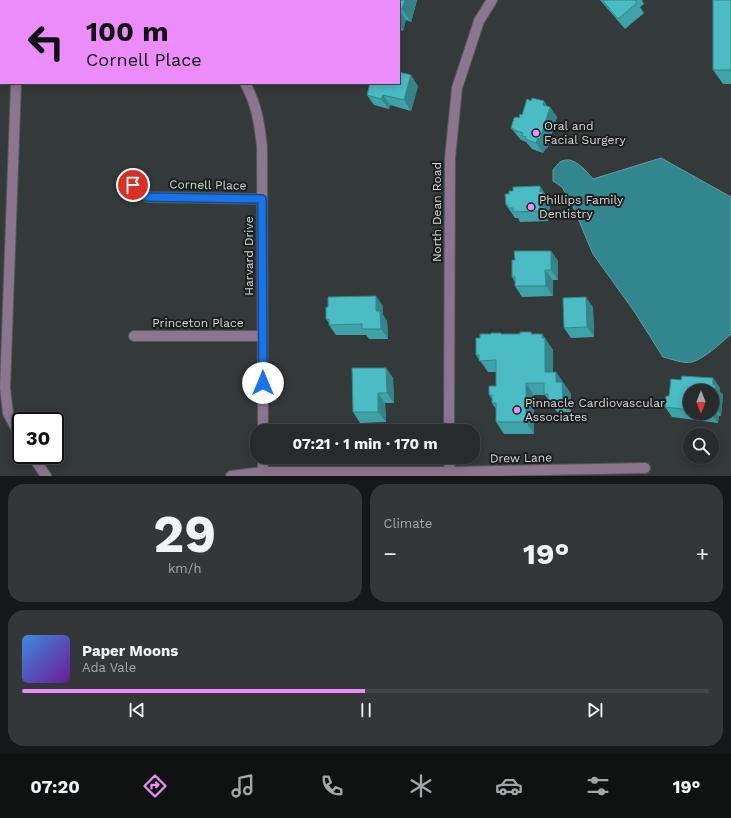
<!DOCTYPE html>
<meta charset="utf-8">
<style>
body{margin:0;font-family:"Work Sans",sans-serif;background:#333737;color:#f1f3f6;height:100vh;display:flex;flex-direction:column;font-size:15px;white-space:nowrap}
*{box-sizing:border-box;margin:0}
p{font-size:13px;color:#a4a7a9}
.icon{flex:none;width:22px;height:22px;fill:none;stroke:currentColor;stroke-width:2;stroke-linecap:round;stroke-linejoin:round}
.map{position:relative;height:476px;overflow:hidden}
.sheet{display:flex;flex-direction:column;gap:8px;padding:8px;background:#151818;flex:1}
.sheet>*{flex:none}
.guide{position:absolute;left:0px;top:0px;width:400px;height:84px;box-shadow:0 2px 10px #0003,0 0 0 1px #434747;background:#ec8cfa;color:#111;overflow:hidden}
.needle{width:26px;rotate:180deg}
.controls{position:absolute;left:683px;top:384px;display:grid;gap:8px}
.controls a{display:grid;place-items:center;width:36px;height:36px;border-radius:50%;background:#272b2b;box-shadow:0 2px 10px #0003,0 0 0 1px #434747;font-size:20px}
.speed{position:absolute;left:12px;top:412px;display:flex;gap:8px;font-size:20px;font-weight:700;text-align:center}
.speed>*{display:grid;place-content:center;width:52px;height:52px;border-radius:50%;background:#272b2b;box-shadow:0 2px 10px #0003,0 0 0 1px #434747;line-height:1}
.speed .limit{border:2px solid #111;border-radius:6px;background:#fff;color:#111}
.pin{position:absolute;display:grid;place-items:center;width:34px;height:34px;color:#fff;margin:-17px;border:2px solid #fff;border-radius:50%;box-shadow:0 1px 4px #0007}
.me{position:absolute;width:44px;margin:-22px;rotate:0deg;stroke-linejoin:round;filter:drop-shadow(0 0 3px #0008)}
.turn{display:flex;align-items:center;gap:14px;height:84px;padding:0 20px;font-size:18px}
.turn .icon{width:52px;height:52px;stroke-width:2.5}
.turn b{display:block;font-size:28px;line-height:34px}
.big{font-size:30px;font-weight:700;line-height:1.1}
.sheet .card{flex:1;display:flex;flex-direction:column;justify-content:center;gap:6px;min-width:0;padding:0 14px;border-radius:16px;background:#333737}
.sheet .dial{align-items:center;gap:0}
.dial b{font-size:52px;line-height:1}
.song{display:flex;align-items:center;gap:12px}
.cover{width:48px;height:48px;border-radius:6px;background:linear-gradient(135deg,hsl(210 70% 55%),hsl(280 70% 35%))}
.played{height:4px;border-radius:2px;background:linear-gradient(90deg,#ec8cfa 50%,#434747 50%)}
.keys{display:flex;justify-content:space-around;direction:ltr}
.heat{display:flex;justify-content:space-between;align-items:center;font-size:22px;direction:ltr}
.sheet .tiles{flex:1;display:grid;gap:8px;grid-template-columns:1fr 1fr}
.card:last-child{grid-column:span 2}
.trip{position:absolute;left:250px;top:424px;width:230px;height:40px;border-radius:16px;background:#272b2b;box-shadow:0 2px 10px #0003,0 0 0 1px #434747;font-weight:700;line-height:40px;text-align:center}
.menu{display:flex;height:64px;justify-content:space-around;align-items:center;background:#101111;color:#a4a7a9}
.menu .icon{width:28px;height:28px}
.menu .active{color:#ec8cfa}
.menu b{font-size:18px;color:#f1f3f6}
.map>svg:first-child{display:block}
</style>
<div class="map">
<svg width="731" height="476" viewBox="0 0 731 476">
<rect width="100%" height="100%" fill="#343939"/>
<path fill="#31878d" stroke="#629fa4" d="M 661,158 L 731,197 L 731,334 C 722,342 704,359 692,362 C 683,364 672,359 663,357 L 634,311 L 593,254 L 572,204 L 562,187 L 553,181 L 553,170 C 555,167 558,164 560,162 C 573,154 586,171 593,179 Z"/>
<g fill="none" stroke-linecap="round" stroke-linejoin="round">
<defs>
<path id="minor" d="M 167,0 L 168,1
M 21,1 L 21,0
M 0,47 L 1,47
M 16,83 L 5,388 L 8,413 L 21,438
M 245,83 C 257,105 259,122 262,146 L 263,431
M 133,185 L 148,197 L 262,199
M 134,336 L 263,336
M 449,431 L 450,158 L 457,88 L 479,21 L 492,0
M 32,455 L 46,476
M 263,457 L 263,476
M 449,457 L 450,476
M 231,476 L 263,472 L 449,472 L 645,468"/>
</defs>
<use href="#minor" stroke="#515656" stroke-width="12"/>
<use href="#minor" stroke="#8c768f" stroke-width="10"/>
</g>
<path fill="#40a2a9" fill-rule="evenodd" d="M 349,0 L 417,0 L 411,22 L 406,20 L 403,31 L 399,30 L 399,1 Z
M 600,0 L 642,0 L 644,4 L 640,7 L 644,13 L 625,29 Z
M 731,0 L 731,84 L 723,84 L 713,70 Z
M 418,86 L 411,111 L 390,105 L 389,109 L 374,105 L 367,95 Z
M 531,101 L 544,101 L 547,106 L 550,107 L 557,117 L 547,149 L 546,148 L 543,153 L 532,149 L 526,142 L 521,140 L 511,128 L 522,115 Z
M 540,186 L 547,197 L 547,198 L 550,202 L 550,216 L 547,216 L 548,221 L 520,222 L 518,218 L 515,218 L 513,215 L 506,205 L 509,194 L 513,191 Z
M 551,251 L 558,261 L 558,280 L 553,280 L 553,296 L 522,297 L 515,286 L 515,282 L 512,277 Z
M 383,306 L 383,315 L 387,321 L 388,339 L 369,339 L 366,335 L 336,335 L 329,325 L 329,323 L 326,319 Z
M 593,307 L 594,337 L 571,338 L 564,328 Z
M 531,332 L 532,334 L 542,334 L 553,350 L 553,372 L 556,372 L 571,394 L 571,412 L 557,412 L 545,395 L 534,395 L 534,434 L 504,434 L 496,422 L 496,409 L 492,403 L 492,399 L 489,395 L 496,386 L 496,372 L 488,372 L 476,355 L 480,338 L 491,334 L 520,334 Z
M 386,368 L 393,378 L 394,403 L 385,403 L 386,422 L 360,423 L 353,412 Z
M 713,378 L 720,388 L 720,392 L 723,395 L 721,416 L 719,416 L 718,423 L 672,417 L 665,407 L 669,396 L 681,380 ZM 690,391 L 712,391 L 712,413 L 690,413 Z"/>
<path fill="#348489" d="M 405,0 L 417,0 L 411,22 L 402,9 Z
M 399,11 L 406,20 L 403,31 L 399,25 Z
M 411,75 L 418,86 L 411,111 L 404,100 Z
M 383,95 L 390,105 L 389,109 L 381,99 Z
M 544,101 L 549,109 L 550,107 L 557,117 L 547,149 L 540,139 L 543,105 Z
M 538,138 L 546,148 L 543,153 L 536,143 Z
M 540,186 L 547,197 L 547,198 L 550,202 L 550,216 L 543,206 L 540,192 Z
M 540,206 L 547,216 L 548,221 L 540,211 Z
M 551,251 L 558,261 L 558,280 L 551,270 Z
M 545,270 L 553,280 L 553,296 L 546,286 Z
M 376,296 L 383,306 L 383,315 L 387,321 L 388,339 L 381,329 L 376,311 Z
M 586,297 L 593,307 L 594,337 L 587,327 Z
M 542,334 L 553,350 L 553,384 L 545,372 Z
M 386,368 L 393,378 L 394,403 L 387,393 Z
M 556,372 L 571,394 L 571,412 L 563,400 L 556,382 Z
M 713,378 L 720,388 L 720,392 L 723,395 L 721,416 L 714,406 L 713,385 Z
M 526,383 L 534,395 L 534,434 L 526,422 Z
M 378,393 L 385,403 L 386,422 L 378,412 Z
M 712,407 L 719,416 L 718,423 L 711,413 L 712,413 Z"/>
<path fill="#4bbcc4" stroke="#348489" d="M 349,0 L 405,0 L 402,9 L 399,8 L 399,1 L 349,1 Z
M 602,0 L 635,0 L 637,3 L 618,19 Z
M 713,0 L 731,0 L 731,70 L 713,70 Z
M 399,72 L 411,75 L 404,100 L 383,95 L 381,99 L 367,95 L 370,83 L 399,83 Z
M 532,98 L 544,101 L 543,105 L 550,107 L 540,139 L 538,138 L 536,143 L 525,139 L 526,137 L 522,136 L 523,133 L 514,130 L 514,129 L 511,128 L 514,118 L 516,117 L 519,118 L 520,114 L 522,115 L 527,99 L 531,101 Z
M 540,186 L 540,192 L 543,192 L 543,206 L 540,206 L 540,211 L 513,212 L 513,208 L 508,208 L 508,205 L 506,205 L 505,194 L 509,194 L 509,191 L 513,191 L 513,187 Z
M 514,251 L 551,251 L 551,270 L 545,270 L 546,286 L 515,286 L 515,277 L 512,277 L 512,260 L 515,260 Z
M 376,296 L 376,311 L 380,311 L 381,329 L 362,329 L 362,324 L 329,325 L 329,319 L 326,319 L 326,307 L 328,307 L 328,297 Z
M 586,297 L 587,327 L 564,328 L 563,298 Z
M 520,332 L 531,332 L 531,334 L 542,334 L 542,338 L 545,338 L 545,372 L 556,372 L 556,382 L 562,382 L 563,400 L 548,401 L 548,394 L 544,394 L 544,383 L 526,383 L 526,422 L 496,422 L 496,403 L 492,403 L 492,395 L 489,395 L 489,386 L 496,386 L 496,360 L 479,361 L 479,355 L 476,355 L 476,338 L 480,338 L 480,334 L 491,334 L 491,333 L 501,333 L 501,334 L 520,334 Z
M 352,368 L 386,368 L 387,393 L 378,393 L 378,412 L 353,412 Z
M 682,376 L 713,378 L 713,385 L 716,385 L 714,406 L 712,406 L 712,391 L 690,391 L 690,410 L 665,407 L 666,396 L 669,396 L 671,379 L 681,380 Z"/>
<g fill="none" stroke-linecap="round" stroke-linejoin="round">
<defs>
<path id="route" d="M 133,185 L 148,197 L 262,199 L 263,383"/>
</defs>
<use href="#route" stroke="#114b97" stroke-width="10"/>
<use href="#route" stroke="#1a73e8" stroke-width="7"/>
</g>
<g fill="#ec8cfa" stroke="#1d1f1f" stroke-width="1.5">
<circle cx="536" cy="133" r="4"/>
<circle cx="531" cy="207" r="4"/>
<circle cx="517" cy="410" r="4"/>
</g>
<g text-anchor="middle" stroke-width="4" stroke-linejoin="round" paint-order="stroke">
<g font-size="12" fill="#d5d8d8" stroke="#1d1f1f" text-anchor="start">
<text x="544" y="130">Oral and<tspan x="544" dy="14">Facial Surgery</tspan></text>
<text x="539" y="204">Phillips Family<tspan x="539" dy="14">Dentistry</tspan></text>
<text x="525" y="407">Pinnacle Cardiovascular<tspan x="525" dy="14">Associates</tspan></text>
</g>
<g font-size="12" fill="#d5d8d8" stroke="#1d1f1f">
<text transform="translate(208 185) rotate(1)" y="4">Cornell Place</text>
<text transform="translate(437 212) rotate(-90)" y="4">North Dean Road</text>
<text transform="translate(249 256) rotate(-90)" y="4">Harvard Drive</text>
<text x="198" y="327">Princeton Place</text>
<text transform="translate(521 458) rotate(-1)" y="4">Drew Lane</text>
</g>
</g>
</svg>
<div class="controls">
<a><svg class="needle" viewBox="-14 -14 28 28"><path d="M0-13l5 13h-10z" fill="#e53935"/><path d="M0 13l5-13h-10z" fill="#a4a7a9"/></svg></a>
<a><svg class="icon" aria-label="search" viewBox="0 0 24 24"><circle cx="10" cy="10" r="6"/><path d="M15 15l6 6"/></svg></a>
</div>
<div class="speed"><div class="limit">30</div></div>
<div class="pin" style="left:133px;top:185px;background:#d93025"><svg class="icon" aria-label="arrive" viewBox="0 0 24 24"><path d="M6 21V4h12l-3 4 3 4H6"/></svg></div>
<svg class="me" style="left:263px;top:383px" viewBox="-20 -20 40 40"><circle r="19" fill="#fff"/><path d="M0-13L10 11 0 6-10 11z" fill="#1a73e8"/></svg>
<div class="trip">07:21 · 1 min · 170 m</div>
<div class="guide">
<div class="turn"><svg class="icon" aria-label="left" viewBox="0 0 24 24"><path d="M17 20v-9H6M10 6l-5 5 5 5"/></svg><div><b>100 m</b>Cornell Place</div></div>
</div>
</div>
<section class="sheet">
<div class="tiles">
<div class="card dial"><b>29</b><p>km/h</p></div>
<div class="card"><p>Climate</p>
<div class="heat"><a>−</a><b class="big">19°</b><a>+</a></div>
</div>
<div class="card">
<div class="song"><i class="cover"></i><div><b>Paper Moons</b><p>Ada Vale</p></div></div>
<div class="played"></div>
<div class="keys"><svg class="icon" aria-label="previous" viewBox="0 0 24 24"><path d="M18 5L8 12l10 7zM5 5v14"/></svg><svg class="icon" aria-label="pause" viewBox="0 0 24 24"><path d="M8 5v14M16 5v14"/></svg><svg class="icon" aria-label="next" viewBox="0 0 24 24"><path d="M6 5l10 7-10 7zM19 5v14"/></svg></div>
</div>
</div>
</section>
<nav class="menu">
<b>07:20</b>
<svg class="icon active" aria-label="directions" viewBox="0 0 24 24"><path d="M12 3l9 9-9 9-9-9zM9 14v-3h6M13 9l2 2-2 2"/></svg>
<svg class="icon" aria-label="music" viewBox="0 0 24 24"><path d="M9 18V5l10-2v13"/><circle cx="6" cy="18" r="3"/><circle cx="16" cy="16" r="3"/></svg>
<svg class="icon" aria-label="phone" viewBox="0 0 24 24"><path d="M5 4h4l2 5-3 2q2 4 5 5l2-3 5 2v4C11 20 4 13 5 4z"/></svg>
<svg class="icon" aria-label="climate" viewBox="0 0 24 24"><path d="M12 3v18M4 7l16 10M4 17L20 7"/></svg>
<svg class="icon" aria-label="car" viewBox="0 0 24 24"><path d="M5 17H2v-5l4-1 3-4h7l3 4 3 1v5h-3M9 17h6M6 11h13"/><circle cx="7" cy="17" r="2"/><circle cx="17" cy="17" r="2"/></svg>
<svg class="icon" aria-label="filters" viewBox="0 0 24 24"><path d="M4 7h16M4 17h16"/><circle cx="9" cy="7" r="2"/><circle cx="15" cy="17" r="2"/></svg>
<b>19°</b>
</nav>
